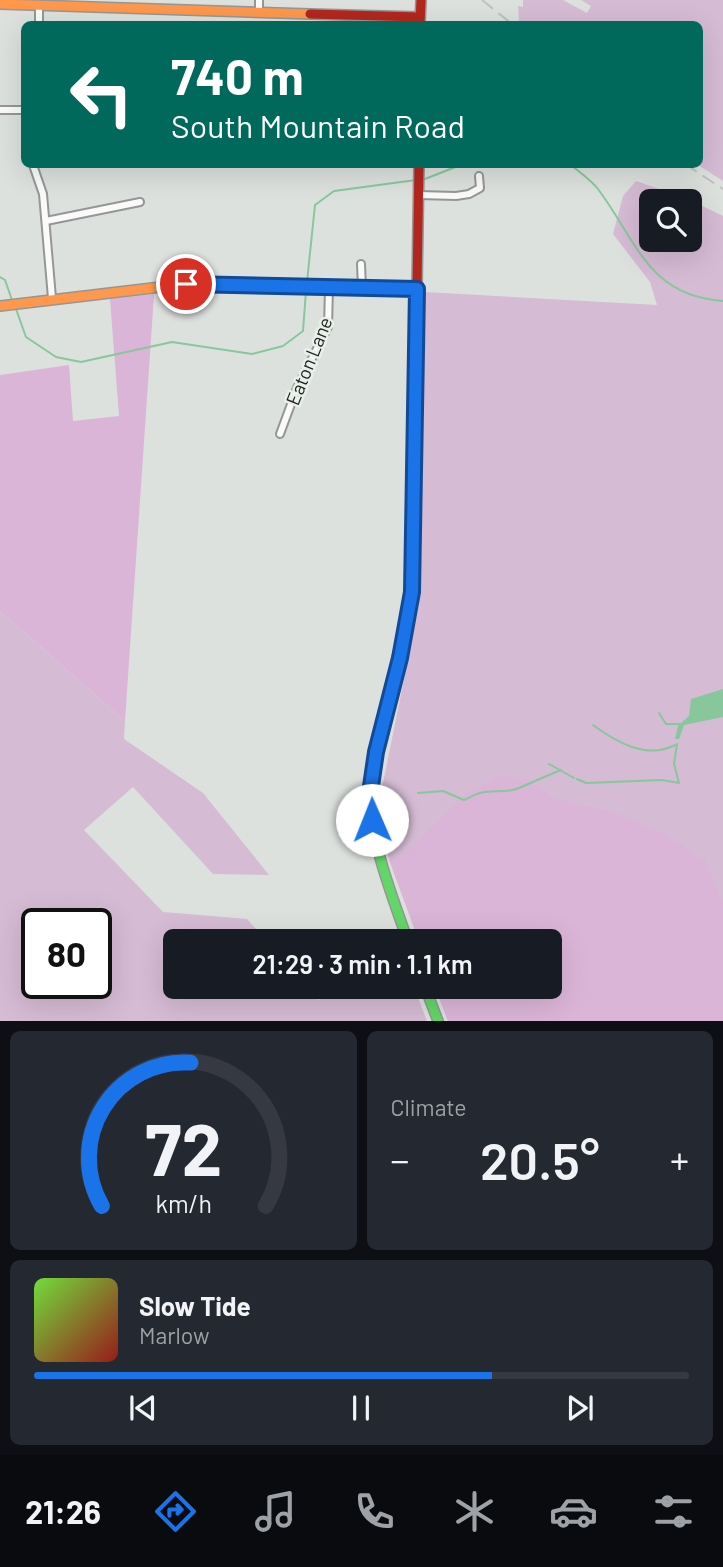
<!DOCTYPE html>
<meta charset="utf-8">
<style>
body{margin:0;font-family:Barlow,sans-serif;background:#242831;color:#f1f3f6;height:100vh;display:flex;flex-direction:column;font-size:26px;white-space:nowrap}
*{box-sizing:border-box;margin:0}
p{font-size:23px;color:#9ea1a6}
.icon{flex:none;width:38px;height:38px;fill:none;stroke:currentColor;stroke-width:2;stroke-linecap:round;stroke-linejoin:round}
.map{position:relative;height:1021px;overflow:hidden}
.drawer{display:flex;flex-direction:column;gap:10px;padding:10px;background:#0d0f14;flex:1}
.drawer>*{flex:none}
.hud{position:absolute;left:21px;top:21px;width:682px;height:147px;border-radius:10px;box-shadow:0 7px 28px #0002;background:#00695c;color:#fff;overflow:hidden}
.controls{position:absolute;left:639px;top:189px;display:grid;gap:14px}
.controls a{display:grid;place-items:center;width:63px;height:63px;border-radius:10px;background:#171b24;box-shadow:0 7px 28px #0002;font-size:35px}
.speed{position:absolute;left:21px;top:908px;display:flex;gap:14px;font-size:35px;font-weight:700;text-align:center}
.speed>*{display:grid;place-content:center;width:91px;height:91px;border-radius:50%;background:#171b24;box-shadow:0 7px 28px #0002;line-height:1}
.speed .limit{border:4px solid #111;border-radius:10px;background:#fff;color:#111}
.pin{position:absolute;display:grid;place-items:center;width:60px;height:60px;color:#fff;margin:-30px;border:4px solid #fff;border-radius:50%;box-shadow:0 2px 7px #0007}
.me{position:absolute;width:77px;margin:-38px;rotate:359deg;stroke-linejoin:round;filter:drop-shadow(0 0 5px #0008)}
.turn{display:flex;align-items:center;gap:24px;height:147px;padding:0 35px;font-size:32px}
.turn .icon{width:91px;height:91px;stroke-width:2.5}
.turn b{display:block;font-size:49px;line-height:60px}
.big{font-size:52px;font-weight:600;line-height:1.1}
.drawer .tile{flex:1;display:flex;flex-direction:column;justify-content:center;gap:10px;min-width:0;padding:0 24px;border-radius:10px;background:#242831}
.drawer .dial{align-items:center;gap:0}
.dial svg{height:182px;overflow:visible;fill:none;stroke:#363941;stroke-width:7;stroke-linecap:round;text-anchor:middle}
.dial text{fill:#f1f3f6;stroke:none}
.song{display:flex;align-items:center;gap:21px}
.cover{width:84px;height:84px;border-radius:10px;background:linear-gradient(135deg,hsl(100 70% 55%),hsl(0 70% 35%))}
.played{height:7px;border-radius:4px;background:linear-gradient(90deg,#1a73e8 70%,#363941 70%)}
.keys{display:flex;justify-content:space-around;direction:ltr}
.heat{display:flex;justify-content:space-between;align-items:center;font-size:38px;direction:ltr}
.drawer .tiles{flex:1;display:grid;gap:10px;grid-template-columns:1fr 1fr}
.tile:last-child{grid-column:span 2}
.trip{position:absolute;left:163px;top:929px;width:399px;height:70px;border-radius:10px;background:#171b24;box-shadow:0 7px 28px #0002;font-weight:600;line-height:70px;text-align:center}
.tabs{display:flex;height:112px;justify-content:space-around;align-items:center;background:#090b0e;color:#9ea1a6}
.tabs .icon{width:49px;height:49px}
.tabs .current{color:#1a73e8}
.tabs b{font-size:32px;color:#f1f3f6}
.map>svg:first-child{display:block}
</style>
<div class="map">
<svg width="723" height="1021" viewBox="0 0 723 1021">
<rect width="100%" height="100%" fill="#dde1de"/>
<path fill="#d5bbd4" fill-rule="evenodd" d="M 523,0 L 563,0 L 587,13 L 591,6 L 581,0 L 723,0 L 723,181 L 698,165 L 700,24 L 523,24 L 519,21 L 518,6 L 523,7 Z
M 636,181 L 688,199 L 723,216 L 723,1021 L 448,1021 L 435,987 L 550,987 L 550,942 L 419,942 L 388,855 L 381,793 L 419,605 L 425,292 L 657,305 L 650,282 L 613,234 L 623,196 ZM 651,201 L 690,201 L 690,240 L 651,240 Z
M 0,611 L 125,721 L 124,739 L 203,793 L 269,875 L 213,874 L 133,787 L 84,830 L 163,912 L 247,919 L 267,941 L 175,942 L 175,987 L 306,987 L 318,1000 L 345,987 L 414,987 L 427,1021 L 0,1021 ZM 37,924 L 96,924 L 96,984 L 37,984 Z"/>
<path fill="#dbb5d8" d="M 154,294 L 154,295 L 125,721 L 0,611 L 0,375 L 69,365 L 73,421 L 119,416 L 110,299 Z
M 501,775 L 526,779 L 556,799 L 615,813 L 666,834 L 705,860 L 723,903 L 723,1021 L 448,1021 L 435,987 L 550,987 L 550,942 L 419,941 L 389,860 L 403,855 L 468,792 Z"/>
<path fill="#88c79c" d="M 723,689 L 723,717 L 684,725 L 679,739 L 675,739 L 678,726 L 689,716 L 691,699 Z"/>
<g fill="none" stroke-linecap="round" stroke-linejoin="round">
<path stroke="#88c79c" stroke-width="2" d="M 570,164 C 579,172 591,180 598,189 C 637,241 648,296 723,301
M 425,179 L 463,164
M 0,277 L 5,280 L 12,300
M 307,282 L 315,205 L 334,191 L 416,180
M 16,309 L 26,337 L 56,357 L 81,362 L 172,342 L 252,354 L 283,346 L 303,331 L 306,291
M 659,713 L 666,724 L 680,724
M 593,725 C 616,742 647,760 675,745
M 549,764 L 574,778
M 577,779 L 586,783 L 662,780 L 679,783 L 674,764 L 677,744
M 418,793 L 443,791 L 464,800 C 470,798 475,794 480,793 C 493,789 506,794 519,788 C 533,782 546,776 561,770"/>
<defs>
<path id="street" d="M 39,6 L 39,24
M 259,12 L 259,0
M 0,110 L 24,110
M 33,165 L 43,194 L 52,298
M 418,195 L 456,196 L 469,194 L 480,188 L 479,176
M 46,221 L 140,202
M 361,264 L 362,288
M 280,434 L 297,388 L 328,327 L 329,288"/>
<path id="fast" d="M 408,942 C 392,894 370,844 371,792 C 372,746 391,701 400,657 C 413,594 413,534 414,470
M 425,987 L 438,1021"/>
<path id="slow" d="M 0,4 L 310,14
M 0,306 L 186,284 L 417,289"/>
<path id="jam" d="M 310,14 L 420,17
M 420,24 L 421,0
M 414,470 L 419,164"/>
</defs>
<use href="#street" stroke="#949795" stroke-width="10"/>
<use href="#fast" stroke="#949795" stroke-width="12"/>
<use href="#slow" stroke="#949795" stroke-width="12"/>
<use href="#jam" stroke="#949795" stroke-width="12"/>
<use href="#street" stroke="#fafafa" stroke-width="6"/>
<use href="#fast" stroke="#63d668" stroke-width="9"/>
<use href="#slow" stroke="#ff974d" stroke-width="9"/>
<use href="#jam" stroke="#b3261e" stroke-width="9"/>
<path stroke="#bfc0bf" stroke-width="2" stroke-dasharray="14 7" stroke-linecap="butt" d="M 482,0 L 512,24
M 685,164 L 723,189"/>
</g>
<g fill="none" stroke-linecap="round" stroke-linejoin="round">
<defs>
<path id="route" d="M 186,284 L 417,289 L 412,592 L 400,658 L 376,752 L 370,793 L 372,820"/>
</defs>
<use href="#route" stroke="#114b97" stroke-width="18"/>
<use href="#route" stroke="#1a73e8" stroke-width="12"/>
</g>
<g text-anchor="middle" stroke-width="5" stroke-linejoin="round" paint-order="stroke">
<g font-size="19" fill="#202321" stroke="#e9f0ea">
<text transform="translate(309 361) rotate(-68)" y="7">Eaton Lane</text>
</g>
</g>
</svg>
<div class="controls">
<a><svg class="icon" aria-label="search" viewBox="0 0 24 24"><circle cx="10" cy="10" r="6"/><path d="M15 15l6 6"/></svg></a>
</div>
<div class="speed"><div class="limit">80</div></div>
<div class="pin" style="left:186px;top:284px;background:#d93025"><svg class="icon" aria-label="arrive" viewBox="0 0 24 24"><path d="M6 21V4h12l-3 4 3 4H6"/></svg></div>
<svg class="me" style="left:372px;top:820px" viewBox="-20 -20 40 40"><circle r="19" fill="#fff"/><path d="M0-13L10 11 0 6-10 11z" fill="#1a73e8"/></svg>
<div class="trip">21:29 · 3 min · 1.1 km</div>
<div class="hud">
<div class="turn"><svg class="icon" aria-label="left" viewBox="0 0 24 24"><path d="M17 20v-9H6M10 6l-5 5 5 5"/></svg><div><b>740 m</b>South Mountain Road</div></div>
</div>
</div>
<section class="drawer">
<div class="tiles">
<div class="tile dial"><svg viewBox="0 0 100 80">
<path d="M14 69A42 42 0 1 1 86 69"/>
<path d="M14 69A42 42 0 0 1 53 6" stroke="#1a73e8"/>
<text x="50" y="56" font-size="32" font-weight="700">72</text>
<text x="50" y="72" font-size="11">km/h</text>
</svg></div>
<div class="tile"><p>Climate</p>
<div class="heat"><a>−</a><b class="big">20.5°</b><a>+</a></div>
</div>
<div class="tile">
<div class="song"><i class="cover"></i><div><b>Slow Tide</b><p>Marlow</p></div></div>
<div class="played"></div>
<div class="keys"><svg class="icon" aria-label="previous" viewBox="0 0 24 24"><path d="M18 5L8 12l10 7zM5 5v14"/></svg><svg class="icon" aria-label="pause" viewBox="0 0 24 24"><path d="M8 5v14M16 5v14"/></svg><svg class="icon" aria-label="next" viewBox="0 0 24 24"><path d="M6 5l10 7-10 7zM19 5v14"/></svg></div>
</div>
</div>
</section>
<nav class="tabs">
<b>21:26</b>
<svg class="icon current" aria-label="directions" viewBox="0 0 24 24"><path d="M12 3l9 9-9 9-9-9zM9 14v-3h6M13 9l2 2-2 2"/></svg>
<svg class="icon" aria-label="music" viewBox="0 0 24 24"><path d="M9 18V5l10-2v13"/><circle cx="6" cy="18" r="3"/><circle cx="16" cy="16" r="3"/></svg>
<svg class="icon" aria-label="phone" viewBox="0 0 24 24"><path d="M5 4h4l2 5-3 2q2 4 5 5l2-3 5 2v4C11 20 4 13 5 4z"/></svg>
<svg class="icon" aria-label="climate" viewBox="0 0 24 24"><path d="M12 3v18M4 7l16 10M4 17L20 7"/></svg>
<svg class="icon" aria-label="car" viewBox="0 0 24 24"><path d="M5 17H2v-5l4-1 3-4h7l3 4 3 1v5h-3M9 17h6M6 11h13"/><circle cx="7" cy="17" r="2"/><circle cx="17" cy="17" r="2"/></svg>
<svg class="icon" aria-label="filters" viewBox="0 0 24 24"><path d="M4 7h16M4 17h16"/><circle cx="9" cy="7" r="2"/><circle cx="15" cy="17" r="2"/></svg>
</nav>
